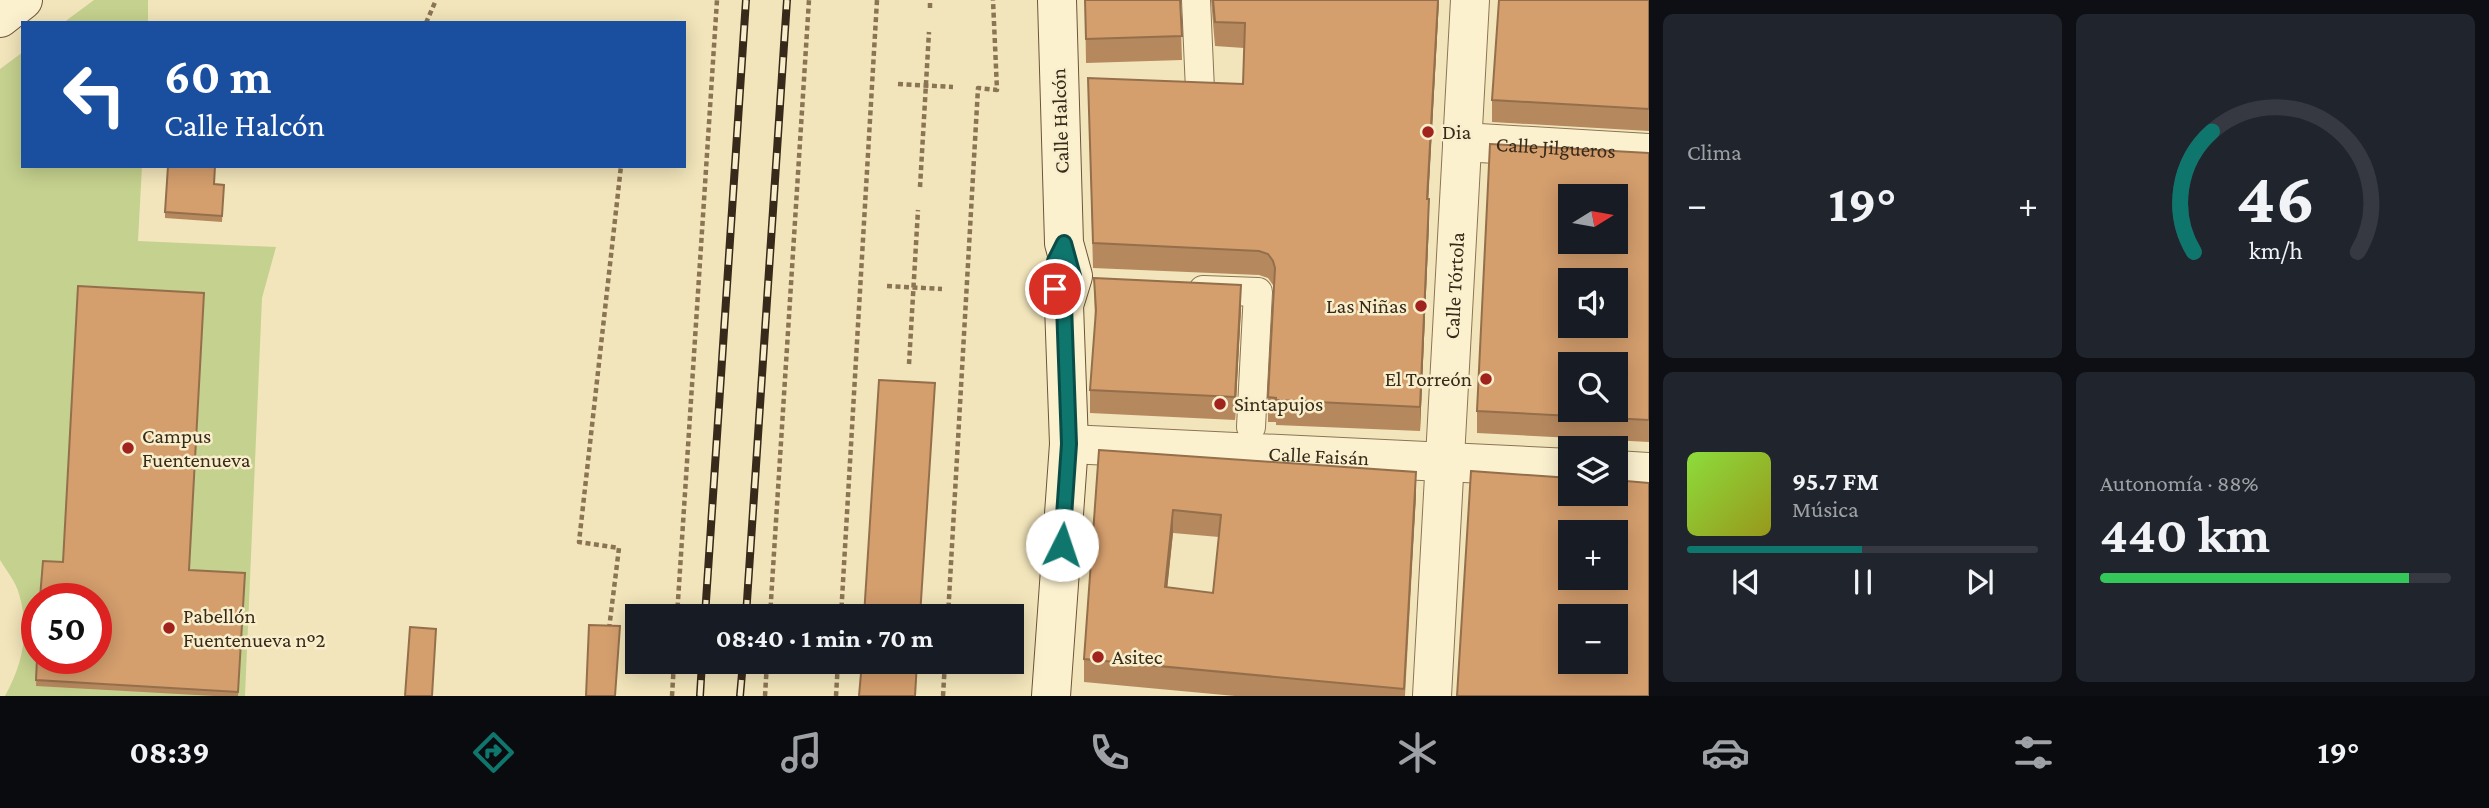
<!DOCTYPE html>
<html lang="es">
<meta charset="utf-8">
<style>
body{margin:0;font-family:"Crimson Pro",serif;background:#20242c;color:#f1f3f6;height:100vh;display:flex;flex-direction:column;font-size:26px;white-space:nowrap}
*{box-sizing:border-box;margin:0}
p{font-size:23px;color:#9ea1a6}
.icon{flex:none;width:38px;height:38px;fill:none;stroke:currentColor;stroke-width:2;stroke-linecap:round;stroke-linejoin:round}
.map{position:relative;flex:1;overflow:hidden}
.drawer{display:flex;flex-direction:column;gap:14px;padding:14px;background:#0d0f14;width:840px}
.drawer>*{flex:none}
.guide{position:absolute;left:21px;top:21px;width:665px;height:147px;border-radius:0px;box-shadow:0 4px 18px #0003;background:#1a4fa0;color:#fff;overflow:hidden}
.needle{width:46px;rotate:79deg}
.buttons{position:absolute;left:1558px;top:184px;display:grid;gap:14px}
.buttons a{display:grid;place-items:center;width:70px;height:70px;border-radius:0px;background:#171b24;box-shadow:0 4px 18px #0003;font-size:35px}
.speed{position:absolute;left:21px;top:583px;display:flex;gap:14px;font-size:35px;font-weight:700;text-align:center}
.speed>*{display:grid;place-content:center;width:91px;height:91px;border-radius:50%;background:#171b24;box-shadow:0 4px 18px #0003;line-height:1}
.speed .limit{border:10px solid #d22;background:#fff;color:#111}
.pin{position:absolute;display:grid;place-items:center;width:60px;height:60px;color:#fff;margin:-30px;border:4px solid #fff;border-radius:50%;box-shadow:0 2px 7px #0007}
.me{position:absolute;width:77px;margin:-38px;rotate:4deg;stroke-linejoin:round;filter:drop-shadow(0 0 5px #0008)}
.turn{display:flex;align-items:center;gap:24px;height:147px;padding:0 28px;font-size:32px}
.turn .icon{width:91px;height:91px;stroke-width:2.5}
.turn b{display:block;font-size:49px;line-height:60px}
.big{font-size:52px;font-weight:700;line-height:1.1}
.drawer .widget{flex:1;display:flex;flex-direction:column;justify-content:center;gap:10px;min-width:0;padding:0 24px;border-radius:10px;background:#20242c}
.drawer .dial{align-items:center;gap:0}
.dial svg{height:182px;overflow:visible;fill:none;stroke:#363941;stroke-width:7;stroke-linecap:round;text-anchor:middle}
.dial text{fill:#f1f3f6;stroke:none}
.song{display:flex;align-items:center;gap:21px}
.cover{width:84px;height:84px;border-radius:10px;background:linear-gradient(135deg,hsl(90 70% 55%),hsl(60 70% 35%))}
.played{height:7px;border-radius:4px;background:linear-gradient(90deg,#0f766e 50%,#363941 50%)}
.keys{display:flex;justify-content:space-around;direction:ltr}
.heat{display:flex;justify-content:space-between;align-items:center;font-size:38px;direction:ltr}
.charge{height:10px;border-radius:5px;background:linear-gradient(90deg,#34c759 88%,#363941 0)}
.drawer .tiles{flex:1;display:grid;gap:14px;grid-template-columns:repeat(2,1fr)}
.trip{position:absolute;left:625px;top:604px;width:399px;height:70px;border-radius:0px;background:#171b24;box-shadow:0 4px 18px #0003;font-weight:700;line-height:70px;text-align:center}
.tab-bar{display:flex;height:112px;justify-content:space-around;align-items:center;background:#090b0e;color:#9ea1a6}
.tab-bar .icon{width:49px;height:49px}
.tab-bar .active{color:#0f766e}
.tab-bar b{font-size:32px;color:#f1f3f6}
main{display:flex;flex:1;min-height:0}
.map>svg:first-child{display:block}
</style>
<main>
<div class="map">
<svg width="1649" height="696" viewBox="0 0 1649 696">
<rect width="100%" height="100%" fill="#f2e5bb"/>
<path fill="#c5d18e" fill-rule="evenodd" d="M 94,0 L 148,0 L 148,23 L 63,23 Z
M 23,52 L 23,166 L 142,166 L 138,241 L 276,247 L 262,298 L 245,696 L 5,696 C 23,664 30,630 19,594 C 16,582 6,570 0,560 L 0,69 ZM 37,598 L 96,598 L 96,658 L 37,658 Z"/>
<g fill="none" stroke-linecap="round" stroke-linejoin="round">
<defs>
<path id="pedestrian" d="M 1196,0 L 1200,90
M 1203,290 L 1258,292 L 1251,427"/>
<g id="minor">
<path id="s1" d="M 1462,142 L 1649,153"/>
</g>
<g id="tertiary">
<path id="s2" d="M 1069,444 L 1570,468"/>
<path d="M 1615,470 L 1649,472"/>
<path id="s3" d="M 1432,696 L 1470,0"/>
</g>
<path id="secondary" d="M 0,18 L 23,0
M 1051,696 L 1069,444 L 1064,305 L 1073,276 L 1064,243 L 1057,0"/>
</defs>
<use href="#pedestrian" stroke="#8b7453" stroke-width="30"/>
<use href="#minor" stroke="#8b7453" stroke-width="40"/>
<use href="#tertiary" stroke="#8b7453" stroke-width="40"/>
<use href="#secondary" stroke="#6c5537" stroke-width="40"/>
<path stroke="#8b7453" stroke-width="4.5" stroke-dasharray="5 3.5" stroke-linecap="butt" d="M 930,8 L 930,0
M 426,23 L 436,0
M 898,84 L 953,87
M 920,187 L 929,32
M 887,286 L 942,289
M 909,364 L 918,210
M 677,616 L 717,0
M 770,616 L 809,0
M 841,616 L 877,0
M 948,616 L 978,88 L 997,90 L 993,0
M 609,629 L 619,548 L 579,542 L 621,166
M 672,696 L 674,662
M 765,696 L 767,662
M 836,696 L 838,662
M 943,696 L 945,662"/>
<use href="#pedestrian" stroke="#fcf1cf" stroke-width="28"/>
<use href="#minor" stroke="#fcf1cf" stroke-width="38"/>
<use href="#tertiary" stroke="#fcf1cf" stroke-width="38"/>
<use href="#secondary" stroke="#fcf1cf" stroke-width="38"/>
<defs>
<path id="rail" d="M 705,616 L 746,0
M 746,616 L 787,0
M 700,696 L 702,662
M 740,696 L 743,662"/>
</defs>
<use href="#rail" stroke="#382a1a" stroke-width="8"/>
<use href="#rail" stroke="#f9eecb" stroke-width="5" stroke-dasharray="16" stroke-linecap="butt"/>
</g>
<path fill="#b6885e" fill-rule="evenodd" d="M 1085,0 L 1180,0 L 1182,60 L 1086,63 Z
M 1211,0 L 1439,0 L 1428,199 L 1429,223 L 1420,431 L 1276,425 L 1276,422 L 1268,422 L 1268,397 L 1274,288 L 1273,285 L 1268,278 L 1259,275 L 1093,268 L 1088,78 L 1243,84 L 1244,48 L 1215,46 Z
M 1649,0 L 1649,131 L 1492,122 L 1492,100 Z
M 1649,153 L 1649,442 L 1477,433 L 1477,411 Z
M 214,184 L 224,185 L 222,222 L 165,218 L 165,212 Z
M 1094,278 L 1241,308 L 1235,420 L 1090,413 L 1090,390 L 1095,322 Z
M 1099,450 L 1416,495 L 1405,696 L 1235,696 L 1084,682 L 1084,659 ZM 1173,533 L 1219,537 L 1213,593 L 1167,587 Z
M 190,570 L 245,573 L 238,696 L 214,696 L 36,686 L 37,658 Z"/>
<path fill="#946f4c" d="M 1438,0 L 1439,0 L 1427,223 L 1427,199 Z
M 1429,199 L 1429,223 L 1420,431 L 1420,407 Z
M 1241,285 L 1241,308 L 1235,420 L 1235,397 Z
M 1416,472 L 1416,495 L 1404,696 Z
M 1173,510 L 1173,533 L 1165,610 L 1165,587 Z"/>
<path fill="#d49e6d" stroke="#946f4c" stroke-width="2" fill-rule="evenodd" d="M 1085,0 L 1180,0 L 1182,36 L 1086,39 Z
M 1213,0 L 1438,0 L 1427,199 L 1429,199 L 1420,407 L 1276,400 L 1276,398 L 1268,397 L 1275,268 L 1273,261 L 1268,254 L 1259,251 L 1093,243 L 1088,78 L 1243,84 L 1245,23 L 1215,22 Z
M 1499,0 L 1649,0 L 1649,109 L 1492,100 Z
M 1490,144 L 1649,153 L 1649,420 L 1477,411 ZM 1570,196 L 1615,196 L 1615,242 L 1570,242 ZM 1570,280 L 1615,280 L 1615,326 L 1570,326 ZM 1570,364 L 1615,364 L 1615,410 L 1570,410 Z
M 168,166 L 215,166 L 214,184 L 224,185 L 222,216 L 165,212 Z
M 1094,278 L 1241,285 L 1235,397 L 1090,390 L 1096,310 Z
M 78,286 L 204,293 L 189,570 L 245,573 L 238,692 L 36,680 L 37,658 L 96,658 L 96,598 L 40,598 L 43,561 L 63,562 Z
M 879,380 L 935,383 L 920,616 L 864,616 Z
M 1099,450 L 1416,472 L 1404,689 L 1084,659 ZM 1173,510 L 1221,515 L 1213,593 L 1165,587 Z
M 1471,471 L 1570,478 L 1570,494 L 1615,494 L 1615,480 L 1649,483 L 1649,696 L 1457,696 ZM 1570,532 L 1615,532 L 1615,578 L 1570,578 ZM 1570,616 L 1615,616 L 1615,662 L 1570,662 Z
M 589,625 L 620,626 L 615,696 L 586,696 Z
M 410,627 L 436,629 L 432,696 L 405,696 Z
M 862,662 L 917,662 L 915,696 L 859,696 Z"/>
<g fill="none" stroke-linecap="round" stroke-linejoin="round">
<defs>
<path id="route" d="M 1055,289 L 1055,261 L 1064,243 L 1073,276 L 1064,305 L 1069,444 L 1062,545"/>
</defs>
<use href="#route" stroke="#0a4d48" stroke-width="18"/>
<use href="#route" stroke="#0f766e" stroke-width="12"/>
</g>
<g fill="#a0241d" stroke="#f9eecb" stroke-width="2.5">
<circle cx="1428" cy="132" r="7"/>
<circle cx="1421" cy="306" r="7"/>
<circle cx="1486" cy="379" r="7"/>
<circle cx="1220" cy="404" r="7"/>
<circle cx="128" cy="448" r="7"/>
<circle cx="169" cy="628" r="7"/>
<circle cx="1098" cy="657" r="7"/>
</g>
<g text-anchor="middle" stroke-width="5" stroke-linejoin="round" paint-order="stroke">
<g font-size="21" fill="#382a1a" stroke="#f9eecb">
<text transform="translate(1060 121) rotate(-92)" y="7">Calle Halcón</text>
<text dy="7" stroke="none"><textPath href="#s1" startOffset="94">Calle Jilgueros</textPath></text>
<text dy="7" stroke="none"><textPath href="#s3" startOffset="411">Calle Tórtola</textPath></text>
<text dy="7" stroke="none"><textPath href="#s2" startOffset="250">Calle Faisán</textPath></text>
</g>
<g font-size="21" fill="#382a1a" stroke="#f9eecb" text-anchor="start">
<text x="1442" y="139">Dia</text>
<text x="1407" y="313" text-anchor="end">Las Niñas</text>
<text x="1472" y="386" text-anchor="end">El Torreón</text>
<text x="1234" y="411">Sintapujos</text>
<text x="142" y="443">Campus<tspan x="142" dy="24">Fuentenueva</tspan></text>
<text x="183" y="623">Pabellón<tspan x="183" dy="24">Fuentenueva nº2</tspan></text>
<text x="1112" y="664">Asitec</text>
</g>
</g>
</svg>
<div class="buttons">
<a><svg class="needle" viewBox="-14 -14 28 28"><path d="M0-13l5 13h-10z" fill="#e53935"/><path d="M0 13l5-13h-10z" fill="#9ea1a6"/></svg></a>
<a><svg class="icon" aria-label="sound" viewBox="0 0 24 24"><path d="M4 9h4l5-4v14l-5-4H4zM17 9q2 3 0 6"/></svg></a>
<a><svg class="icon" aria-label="search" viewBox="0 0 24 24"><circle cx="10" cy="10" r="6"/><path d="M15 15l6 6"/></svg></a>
<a><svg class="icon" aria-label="layers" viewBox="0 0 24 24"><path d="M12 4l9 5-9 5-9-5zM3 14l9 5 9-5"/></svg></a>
<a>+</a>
<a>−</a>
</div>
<div class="speed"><div class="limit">50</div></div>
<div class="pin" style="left:1055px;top:289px;background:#d93025"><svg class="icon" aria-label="arrive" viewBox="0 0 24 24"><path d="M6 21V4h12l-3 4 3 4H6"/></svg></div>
<svg class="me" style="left:1062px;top:545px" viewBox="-20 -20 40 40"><circle r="19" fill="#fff"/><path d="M0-13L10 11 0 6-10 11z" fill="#0f766e"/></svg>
<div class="trip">08:40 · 1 min · 70 m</div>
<div class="guide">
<div class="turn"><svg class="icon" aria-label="left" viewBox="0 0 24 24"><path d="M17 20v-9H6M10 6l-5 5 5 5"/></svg><div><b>60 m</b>Calle Halcón</div></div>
</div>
</div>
<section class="drawer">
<div class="tiles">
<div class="widget"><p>Clima</p>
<div class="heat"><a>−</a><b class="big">19°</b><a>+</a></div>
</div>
<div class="widget dial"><svg viewBox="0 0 100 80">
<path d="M14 69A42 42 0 1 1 86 69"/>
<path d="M14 69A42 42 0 0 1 22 16" stroke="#0f766e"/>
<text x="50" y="56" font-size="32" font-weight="700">46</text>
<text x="50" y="72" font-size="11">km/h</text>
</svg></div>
<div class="widget">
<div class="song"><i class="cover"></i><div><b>95.7 FM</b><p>Música</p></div></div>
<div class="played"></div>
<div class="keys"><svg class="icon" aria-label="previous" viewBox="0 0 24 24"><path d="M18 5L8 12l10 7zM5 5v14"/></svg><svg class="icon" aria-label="pause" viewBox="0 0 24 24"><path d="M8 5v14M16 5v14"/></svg><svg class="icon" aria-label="next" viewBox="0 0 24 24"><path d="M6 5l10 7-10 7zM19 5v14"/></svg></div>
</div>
<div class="widget"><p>Autonomía · 88%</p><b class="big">440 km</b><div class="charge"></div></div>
</div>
</section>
</main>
<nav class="tab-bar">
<b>08:39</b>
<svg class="icon active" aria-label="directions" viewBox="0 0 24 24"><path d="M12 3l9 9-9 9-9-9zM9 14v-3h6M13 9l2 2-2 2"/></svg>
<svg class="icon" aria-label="music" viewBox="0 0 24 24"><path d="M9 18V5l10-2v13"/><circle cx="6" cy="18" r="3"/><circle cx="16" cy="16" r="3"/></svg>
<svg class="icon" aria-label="phone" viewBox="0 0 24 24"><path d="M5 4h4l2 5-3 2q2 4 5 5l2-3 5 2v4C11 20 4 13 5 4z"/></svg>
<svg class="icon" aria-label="climate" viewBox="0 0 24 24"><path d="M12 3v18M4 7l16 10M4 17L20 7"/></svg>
<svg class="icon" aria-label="car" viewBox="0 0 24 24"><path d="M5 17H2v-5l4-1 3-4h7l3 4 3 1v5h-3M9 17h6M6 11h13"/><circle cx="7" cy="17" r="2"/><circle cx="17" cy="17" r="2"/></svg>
<svg class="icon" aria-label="filters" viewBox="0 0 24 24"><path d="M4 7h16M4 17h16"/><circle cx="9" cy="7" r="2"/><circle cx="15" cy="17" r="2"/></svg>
<b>19°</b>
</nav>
